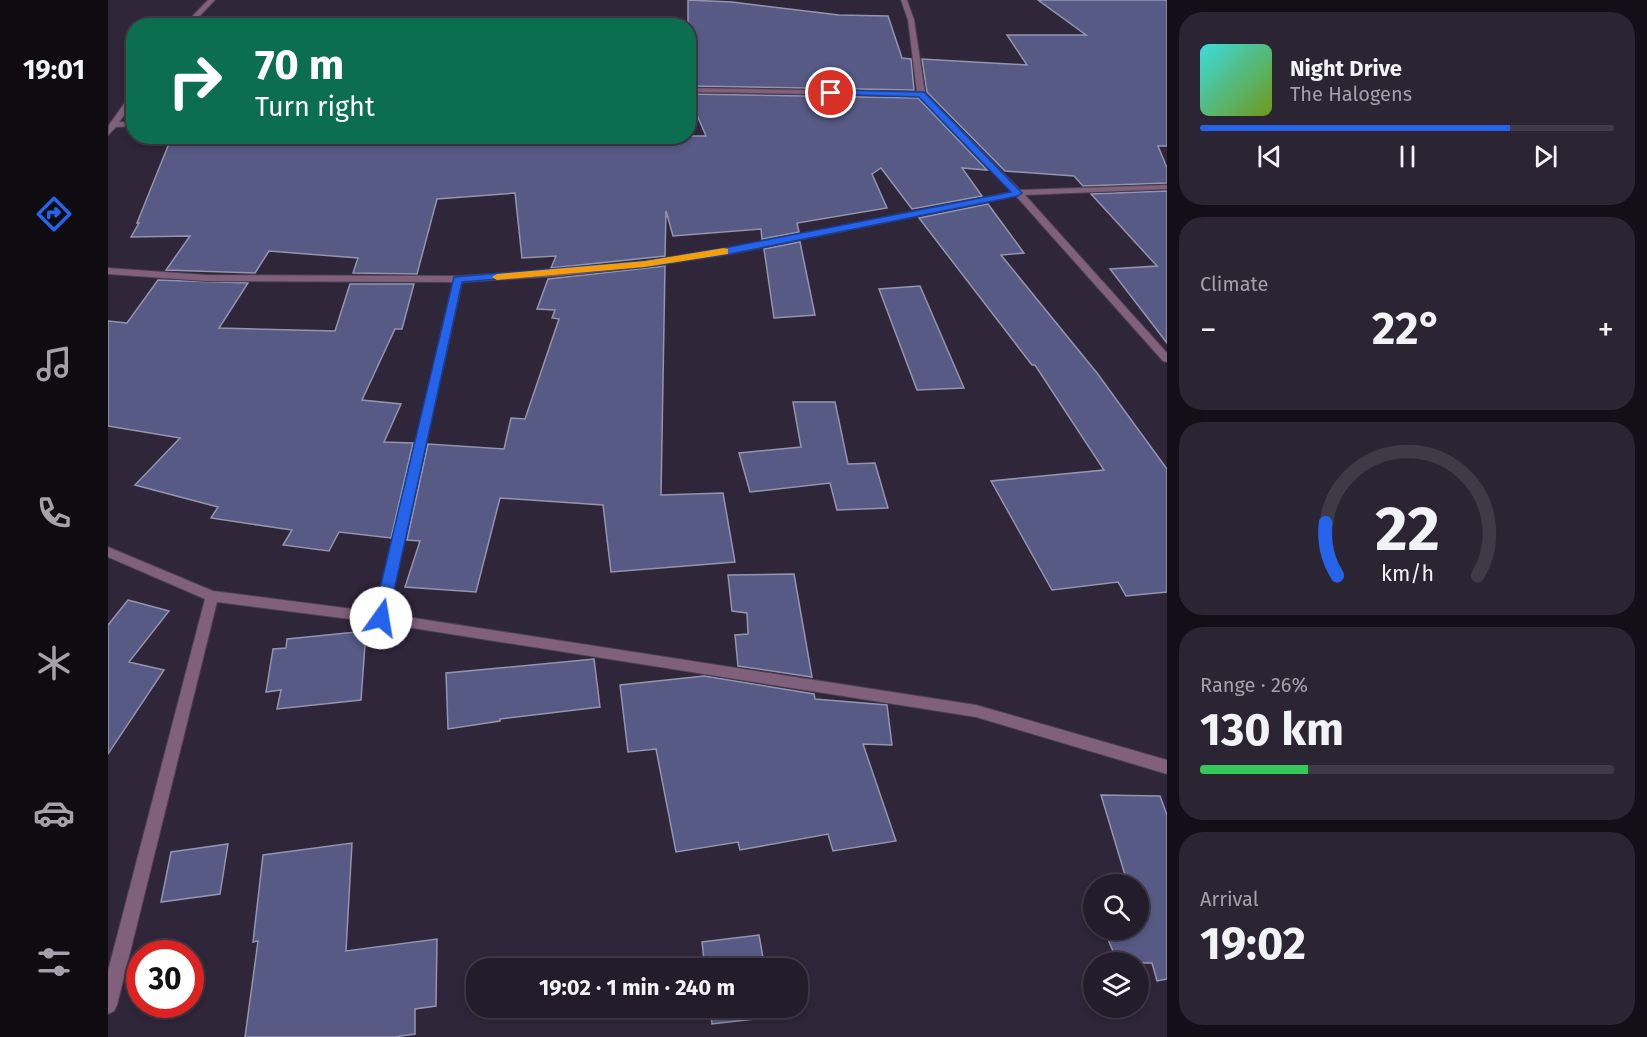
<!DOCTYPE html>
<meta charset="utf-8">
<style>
body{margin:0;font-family:"Fira Sans",sans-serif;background:#2b2533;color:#f1f3f6;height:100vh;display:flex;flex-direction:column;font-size:22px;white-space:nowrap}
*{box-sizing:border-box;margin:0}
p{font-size:20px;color:#a3a1a9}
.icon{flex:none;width:33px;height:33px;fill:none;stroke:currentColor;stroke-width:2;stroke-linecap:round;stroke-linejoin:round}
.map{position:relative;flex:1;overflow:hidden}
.panel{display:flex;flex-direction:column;gap:12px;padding:12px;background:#130f18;width:480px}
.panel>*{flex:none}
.guide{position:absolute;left:18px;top:18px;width:570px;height:126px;border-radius:24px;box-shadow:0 3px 9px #0003,0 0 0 2px #403a47;background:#0b6e4f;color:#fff;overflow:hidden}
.buttons{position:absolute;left:975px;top:874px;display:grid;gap:12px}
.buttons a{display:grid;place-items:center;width:66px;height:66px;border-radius:50%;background:#231c2b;box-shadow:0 3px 9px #0003,0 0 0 2px #403a47;font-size:30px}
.speed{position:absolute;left:18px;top:940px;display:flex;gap:12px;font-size:30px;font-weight:700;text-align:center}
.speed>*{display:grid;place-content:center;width:78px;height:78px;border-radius:50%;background:#231c2b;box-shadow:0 3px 9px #0003,0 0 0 2px #403a47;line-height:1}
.speed .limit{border:9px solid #d22;background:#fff;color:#111}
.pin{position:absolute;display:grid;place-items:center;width:51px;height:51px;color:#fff;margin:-26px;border:3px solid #fff;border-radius:50%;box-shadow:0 2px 6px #0007}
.me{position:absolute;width:66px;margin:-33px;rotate:13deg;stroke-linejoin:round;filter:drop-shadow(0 0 4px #0008)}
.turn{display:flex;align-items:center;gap:21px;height:126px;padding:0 30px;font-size:27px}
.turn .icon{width:78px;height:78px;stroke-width:2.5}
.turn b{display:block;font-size:42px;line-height:51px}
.big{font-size:45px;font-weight:700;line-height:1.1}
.panel .widget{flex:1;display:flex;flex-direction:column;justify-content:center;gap:9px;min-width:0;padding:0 21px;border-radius:24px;background:#2b2533}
.panel .dial{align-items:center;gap:0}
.dial svg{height:156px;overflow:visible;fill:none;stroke:#403a47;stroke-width:7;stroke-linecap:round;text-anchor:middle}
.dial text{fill:#f1f3f6;stroke:none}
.song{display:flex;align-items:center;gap:18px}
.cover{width:72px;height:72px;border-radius:9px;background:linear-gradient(135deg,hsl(180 70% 55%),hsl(80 70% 35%))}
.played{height:6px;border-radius:3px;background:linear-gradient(90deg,#2563eb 75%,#403a47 75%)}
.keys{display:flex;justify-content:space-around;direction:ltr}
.heat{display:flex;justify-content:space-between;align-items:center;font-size:33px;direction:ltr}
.charge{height:9px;border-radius:4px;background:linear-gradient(90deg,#34c759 26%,#403a47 0)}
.trip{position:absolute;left:358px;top:958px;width:342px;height:60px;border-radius:24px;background:#231c2b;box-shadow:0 3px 9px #0003,0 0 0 2px #403a47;font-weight:700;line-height:60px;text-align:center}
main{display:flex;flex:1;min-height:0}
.tabs{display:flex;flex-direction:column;width:108px;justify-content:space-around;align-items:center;background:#0e0b11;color:#a3a1a9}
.tabs .icon{width:42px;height:42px}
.tabs .current{color:#2563eb}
.tabs b{font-size:27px;color:#f1f3f6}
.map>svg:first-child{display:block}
</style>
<main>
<nav class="tabs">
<b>19:01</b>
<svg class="icon current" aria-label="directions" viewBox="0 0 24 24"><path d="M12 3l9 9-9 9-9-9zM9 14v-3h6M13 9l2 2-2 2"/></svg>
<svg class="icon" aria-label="music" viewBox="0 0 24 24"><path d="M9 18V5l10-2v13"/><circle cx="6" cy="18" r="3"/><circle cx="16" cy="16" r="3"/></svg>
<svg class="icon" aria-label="phone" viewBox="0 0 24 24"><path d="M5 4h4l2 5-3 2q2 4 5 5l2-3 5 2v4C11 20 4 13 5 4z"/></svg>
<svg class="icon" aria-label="climate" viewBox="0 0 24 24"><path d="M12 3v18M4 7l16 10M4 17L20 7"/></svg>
<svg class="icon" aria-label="car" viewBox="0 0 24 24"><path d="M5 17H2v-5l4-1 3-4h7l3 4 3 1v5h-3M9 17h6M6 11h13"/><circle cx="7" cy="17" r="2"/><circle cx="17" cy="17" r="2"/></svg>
<svg class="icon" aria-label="filters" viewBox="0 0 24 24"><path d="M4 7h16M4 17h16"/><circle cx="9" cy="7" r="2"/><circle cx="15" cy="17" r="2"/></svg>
</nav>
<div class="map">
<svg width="1059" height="1037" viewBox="0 0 1059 1037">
<rect width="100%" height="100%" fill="#2f2639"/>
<path fill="#575a85" stroke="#9395ae" stroke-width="1.5" d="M 580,0 L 624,2 L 731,15 L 780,16 L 794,58 L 803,59 L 806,90 L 580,86 Z
M 930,0 L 1059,0 L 1059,146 L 1050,146 L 1059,168 L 1059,183 L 975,186 L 966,176 L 897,171 L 819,92 L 814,59 L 919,65 L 899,35 L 978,35 Z
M 580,94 L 810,98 L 879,170 L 854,168 L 874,196 L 804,209 L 773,168 L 764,174 L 779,208 L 689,223 L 691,232 L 654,239 L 653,229 L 565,236 L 558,211 L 557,256 L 443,268 L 448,256 L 414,258 L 407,193 L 329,199 L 309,274 L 245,273 L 250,258 L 161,251 L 147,273 L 58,270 L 82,236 L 23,237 L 31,223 L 29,223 L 64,136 L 158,136 L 156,145 L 282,136 L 598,136 Z
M 1059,191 L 1059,343 L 1002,269 L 1049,266 L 983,194 Z
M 880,204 L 916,253 L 893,255 L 989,373 L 1059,469 L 1059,592 L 1018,596 L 1010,582 L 944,590 L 883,481 L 996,470 L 927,365 L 924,365 L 811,218 Z
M 692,242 L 707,315 L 666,318 L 656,249 Z
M 557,266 L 553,495 L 615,493 L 627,562 L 503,572 L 495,505 L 392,498 L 368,592 L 297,587 L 312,541 L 299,540 L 320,444 L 396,449 L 403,418 L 417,419 L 451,319 L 444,318 L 447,310 L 429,309 L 440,279 Z
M 50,280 L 140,283 L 111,328 L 227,331 L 242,284 L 306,284 L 294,329 L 287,329 L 254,400 L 293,404 L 276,442 L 305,443 L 283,538 L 231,532 L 221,551 L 175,545 L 184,530 L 103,518 L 110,507 L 27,485 L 72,438 L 0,426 L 0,321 L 19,323 Z
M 812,286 L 856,388 L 809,390 L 771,289 Z
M 685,402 L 727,402 L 740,464 L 767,463 L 780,508 L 729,510 L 722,483 L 642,492 L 631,453 L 693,447 Z
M 686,574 L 704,677 L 630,666 L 627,635 L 640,634 L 639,613 L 624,611 L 620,575 Z
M 20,600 L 61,611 L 21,662 L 56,670 L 0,754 L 0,625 Z
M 258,631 L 253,700 L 169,709 L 173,690 L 158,692 L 165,649 L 178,648 L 179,639 Z
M 486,659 L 492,707 L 392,719 L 392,721 L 340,729 L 338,673 Z
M 596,676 L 706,694 L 707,699 L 779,705 L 784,745 L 755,744 L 788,841 L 725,851 L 720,834 L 632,850 L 630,842 L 568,852 L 548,749 L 520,752 L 512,685 Z
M 993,795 L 1052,796 L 1059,815 L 1059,979 L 1049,981 L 1044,963 L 1010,963 L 996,930 L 1030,930 L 1030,885 L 1020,885 Z
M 244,843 L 238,951 L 329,939 L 328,1006 L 307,1009 L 307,1034 L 286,1037 L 137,1037 L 150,941 L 145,942 L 155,855 Z
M 120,844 L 112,894 L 53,902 L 63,852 Z
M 651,935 L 657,969 L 597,969 L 594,942 Z
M 602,1008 L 663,1008 L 665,1017 L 604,1024 Z"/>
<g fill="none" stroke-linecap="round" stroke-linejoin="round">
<defs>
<path id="street" d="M 100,0 L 107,0 L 82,26 L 75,26 Z
M 793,0 L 799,0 L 806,20 L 817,93 L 912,190 L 1059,185 L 1059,189 L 917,195 L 1059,353 L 1059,362 L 1055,361 L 908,196 L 622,254 L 537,267 L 450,276 L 354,282 L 280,614 L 868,705 L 1059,760 L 1059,774 L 868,717 L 273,623 L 109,602 L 9,1005 L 6,1011 L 0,1014 L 0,971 L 97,599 L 0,557 L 0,547 L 105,591 L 268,612 L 345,282 L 98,281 L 0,274 L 0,268 L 98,275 L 350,276 L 450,270 L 537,261 L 622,248 L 904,192 L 811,96 L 580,92 L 580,88 L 809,92 L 800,20 Z
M 23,94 L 26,94 L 26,102 L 11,122 L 26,122 L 26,126 L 8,127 L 0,135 L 1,125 Z"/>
</defs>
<use href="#street" stroke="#4a4153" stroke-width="2"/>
<use href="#street" fill="#80607b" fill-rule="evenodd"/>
</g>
<path fill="#2563eb" stroke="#184099" stroke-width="1.5" d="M 723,90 L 816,92 L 914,193 L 910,196 L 622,254 L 537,267 L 354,282 L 280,618 L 278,623 L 268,623 L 265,618 L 346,277 L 537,261 L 622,247 L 903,192 L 811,97 L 721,94 L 719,93 Z"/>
<path fill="#f59e0b" d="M 616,248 L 620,249 L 620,254 L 537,267 L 389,280 L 384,277 L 389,274 L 537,261 Z"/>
</svg>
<div class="buttons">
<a><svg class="icon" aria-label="search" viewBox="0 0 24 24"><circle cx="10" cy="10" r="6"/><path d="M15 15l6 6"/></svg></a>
<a><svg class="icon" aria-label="layers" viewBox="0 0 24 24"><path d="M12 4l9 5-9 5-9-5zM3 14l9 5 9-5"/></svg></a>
</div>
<div class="speed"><div class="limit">30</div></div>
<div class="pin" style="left:723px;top:93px;background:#d93025"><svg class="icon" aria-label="arrive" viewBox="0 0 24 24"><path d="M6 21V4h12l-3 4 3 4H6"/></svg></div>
<svg class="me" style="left:273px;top:618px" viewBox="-20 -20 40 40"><circle r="19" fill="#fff"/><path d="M0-13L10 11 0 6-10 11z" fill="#2563eb"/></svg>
<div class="trip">19:02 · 1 min · 240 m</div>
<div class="guide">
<div class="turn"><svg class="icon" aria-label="right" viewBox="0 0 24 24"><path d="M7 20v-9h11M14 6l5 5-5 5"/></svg><div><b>70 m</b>Turn right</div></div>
</div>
</div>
<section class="panel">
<div class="widget">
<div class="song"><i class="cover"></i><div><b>Night Drive</b><p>The Halogens</p></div></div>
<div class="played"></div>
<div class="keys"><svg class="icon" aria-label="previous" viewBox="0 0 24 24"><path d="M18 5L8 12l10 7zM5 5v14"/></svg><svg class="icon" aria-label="pause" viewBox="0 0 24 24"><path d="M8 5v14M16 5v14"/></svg><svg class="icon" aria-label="next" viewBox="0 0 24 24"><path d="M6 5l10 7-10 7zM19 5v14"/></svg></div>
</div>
<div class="widget"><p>Climate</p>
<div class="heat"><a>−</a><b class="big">22°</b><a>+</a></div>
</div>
<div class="widget dial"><svg viewBox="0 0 100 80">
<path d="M14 69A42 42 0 1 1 86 69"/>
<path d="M14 69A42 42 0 0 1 8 42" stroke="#2563eb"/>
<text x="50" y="56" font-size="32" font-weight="700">22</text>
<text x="50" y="72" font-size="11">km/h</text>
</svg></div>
<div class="widget"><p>Range · 26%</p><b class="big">130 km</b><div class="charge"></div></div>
<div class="widget"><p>Arrival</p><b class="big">19:02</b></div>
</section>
</main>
